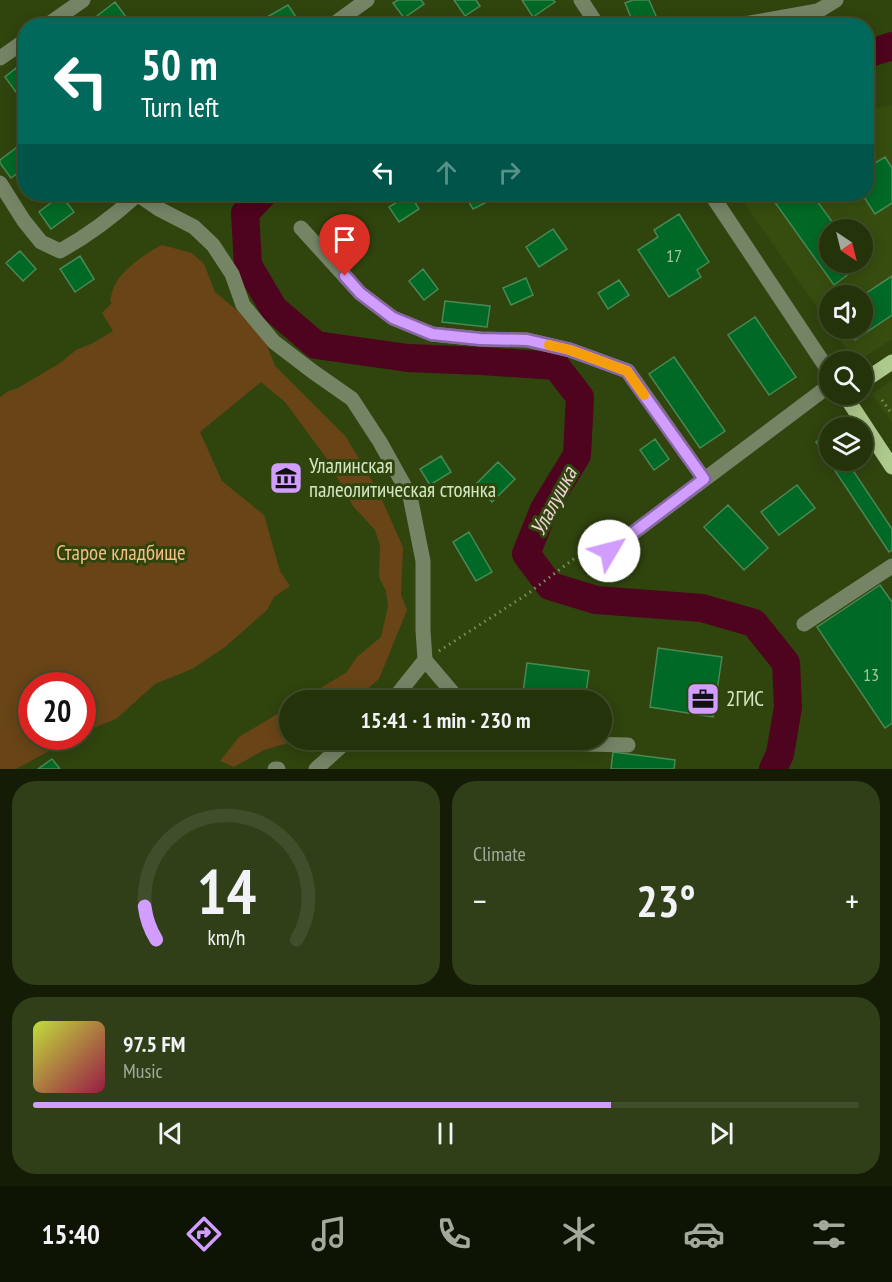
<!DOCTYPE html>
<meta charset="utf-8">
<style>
body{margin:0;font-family:"PT Sans Narrow",sans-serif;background:#303f18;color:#f1f3f6;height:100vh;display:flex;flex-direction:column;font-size:22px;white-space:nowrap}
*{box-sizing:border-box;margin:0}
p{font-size:20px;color:#a3aa9c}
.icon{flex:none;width:33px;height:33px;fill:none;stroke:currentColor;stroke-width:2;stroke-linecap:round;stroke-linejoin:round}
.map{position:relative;height:769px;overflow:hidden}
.panel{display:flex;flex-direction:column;gap:12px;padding:12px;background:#141c06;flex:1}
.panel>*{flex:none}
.top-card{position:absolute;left:18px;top:18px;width:856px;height:183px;border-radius:24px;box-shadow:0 3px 15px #0003,0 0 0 2px #414e2b;background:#00695c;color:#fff;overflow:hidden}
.needle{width:39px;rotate:145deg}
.buttons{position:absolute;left:819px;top:219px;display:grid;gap:12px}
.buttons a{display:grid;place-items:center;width:54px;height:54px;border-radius:50%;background:#24330a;box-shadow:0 3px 15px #0003,0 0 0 2px #414e2b;font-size:30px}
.speed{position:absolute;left:18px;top:672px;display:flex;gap:12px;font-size:30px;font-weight:700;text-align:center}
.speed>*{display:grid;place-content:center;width:78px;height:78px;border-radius:50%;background:#24330a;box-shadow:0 3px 15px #0003,0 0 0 2px #414e2b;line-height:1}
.speed .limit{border:9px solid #d22;background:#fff;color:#111}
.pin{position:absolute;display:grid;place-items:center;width:51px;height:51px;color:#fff;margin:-62px -26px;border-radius:50% 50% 50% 0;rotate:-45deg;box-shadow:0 0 6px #0007}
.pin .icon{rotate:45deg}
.me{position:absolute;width:66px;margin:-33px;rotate:53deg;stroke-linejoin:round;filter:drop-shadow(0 0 4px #0008)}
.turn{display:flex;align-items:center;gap:21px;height:126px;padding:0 24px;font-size:27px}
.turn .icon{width:78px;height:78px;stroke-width:2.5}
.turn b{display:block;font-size:42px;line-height:51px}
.lanes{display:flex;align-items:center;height:57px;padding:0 24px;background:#0003;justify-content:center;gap:30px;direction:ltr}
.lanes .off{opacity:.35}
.big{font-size:45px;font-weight:700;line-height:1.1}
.panel .widget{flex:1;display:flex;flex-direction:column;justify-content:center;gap:9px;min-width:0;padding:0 21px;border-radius:24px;background:#303f18}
.panel .dial{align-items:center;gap:0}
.dial svg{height:156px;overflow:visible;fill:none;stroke:#414e2b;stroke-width:7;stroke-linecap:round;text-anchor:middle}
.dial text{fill:#f1f3f6;stroke:none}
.song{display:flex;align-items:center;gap:18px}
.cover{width:72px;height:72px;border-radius:9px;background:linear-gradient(135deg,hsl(70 70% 55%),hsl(340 70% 35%))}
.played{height:6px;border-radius:3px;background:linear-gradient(90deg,#d19dfe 70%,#414e2b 70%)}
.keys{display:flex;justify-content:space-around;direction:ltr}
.heat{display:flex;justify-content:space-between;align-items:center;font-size:33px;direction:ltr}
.panel .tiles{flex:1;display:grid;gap:12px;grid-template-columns:1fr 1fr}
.widget:last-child{grid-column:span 2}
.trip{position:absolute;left:279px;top:690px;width:333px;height:60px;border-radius:30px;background:#24330a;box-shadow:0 3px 15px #0003,0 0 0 2px #414e2b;font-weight:700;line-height:60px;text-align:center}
.tab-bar{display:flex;height:96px;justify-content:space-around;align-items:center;background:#0e1404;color:#a3aa9c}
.tab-bar .icon{width:42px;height:42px}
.tab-bar .selected{color:#d19dfe}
.tab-bar b{font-size:27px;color:#f1f3f6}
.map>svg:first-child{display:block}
</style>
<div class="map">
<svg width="892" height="769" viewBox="0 0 892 769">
<rect width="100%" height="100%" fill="#30440e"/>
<path fill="#374d0f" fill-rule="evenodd" d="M 892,105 L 892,339 L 858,361 L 855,361 L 832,329 L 862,328 L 862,296 L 830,296 L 829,325 L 738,194 L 867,194 L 867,109 ZM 830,230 L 862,230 L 862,262 L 830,262 Z
M 892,380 L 892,423 L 872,394 Z"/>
<path fill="#694417" d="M 162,245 L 192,253 L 204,264 L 215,292 L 251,322 L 263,335 L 275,366 L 346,437 L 378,491 L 403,547 L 401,595 L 407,610 L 379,679 L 354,700 L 301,700 L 347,672 L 357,657 L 381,637 L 388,606 L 386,591 L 379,577 L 380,545 L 375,530 L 353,506 L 327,459 L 285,402 L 261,382 L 200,432 L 222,481 L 264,515 L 280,571 L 290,586 L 274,597 L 267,610 L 225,647 L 192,669 L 155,684 L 116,719 L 83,732 L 82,686 L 32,686 L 32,736 L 75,737 L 16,769 L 0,769 L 0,397 L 7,392 L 18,388 L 60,363 L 76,350 L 93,343 L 113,331 L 102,313 L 112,303 L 110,301 C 111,296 112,291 114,287 C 121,270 146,253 162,245 Z
M 289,707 L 290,740 L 298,740 L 264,750 L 234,767 L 220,761 L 239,737 Z"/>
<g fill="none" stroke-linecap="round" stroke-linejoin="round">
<path stroke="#4e031e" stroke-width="28" d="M 867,54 L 892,46
M 263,194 L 245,213 L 248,265 L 274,309 L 316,345 L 408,358 L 481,361 L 556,366 L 580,397 L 577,455 L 544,509 L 526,554 L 550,586 L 596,600 L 702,608 L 754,623 L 786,663 L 788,707 L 780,754 L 773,769"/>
</g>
<path fill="#006925" stroke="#4a8854" stroke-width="1.5" d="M 398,0 L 421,0 L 424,4 L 404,18 L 393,3 Z
M 454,0 L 476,0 L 480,6 L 465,16 Z
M 522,0 L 553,0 L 555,2 L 533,17 Z
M 633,0 L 649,0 L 656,16 L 634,25 L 625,3 Z
M 115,2 L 126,17 L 114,26 L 84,26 Z
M 288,5 L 298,20 L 289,26 L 272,26 L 267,17 Z
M 16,68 L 26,81 L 26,85 L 16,92 L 5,77 Z
M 20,145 L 26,151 L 26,167 L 11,178 L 0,163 L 0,160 Z
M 885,157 L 892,168 L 892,203 L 875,214 L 862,194 L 867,194 L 867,168 Z
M 410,194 L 419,209 L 399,222 L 389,207 Z
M 464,194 L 485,194 L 489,201 L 473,209 Z
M 769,194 L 812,194 L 838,230 L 830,230 L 830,262 L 862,264 L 834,285 Z
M 61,195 L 74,212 L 51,229 L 39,212 Z
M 679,214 L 709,262 L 697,270 L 701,277 L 669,297 L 638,250 L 658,237 L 654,230 Z
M 553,229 L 567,249 L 539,267 L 526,247 Z
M 20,251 L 36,269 L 23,281 L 6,263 Z
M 80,256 L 94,279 L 75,292 L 60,269 Z
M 423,269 L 438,289 L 424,300 L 409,281 Z
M 892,276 L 892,315 L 855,340 L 848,328 L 862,328 L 862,296 Z
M 526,278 L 533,295 L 511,305 L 503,288 Z
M 619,280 L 629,295 L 608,309 L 598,293 Z
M 445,301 L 490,306 L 487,327 L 442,322 Z
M 755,317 L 796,377 L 769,395 L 728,335 Z
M 674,357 L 725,431 L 700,448 L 649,374 Z
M 828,433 L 830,436 L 830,460 L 846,460 L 892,529 L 892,550 L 889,552 L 816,442 Z
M 655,439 L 669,459 L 654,470 L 640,450 Z
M 441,456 L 451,472 L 430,485 L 420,469 Z
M 498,462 L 515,479 L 492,502 L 475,485 Z
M 797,485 L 815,508 L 779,535 L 761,512 Z
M 728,505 L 768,548 L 744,570 L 704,527 Z
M 469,532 L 492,572 L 476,581 L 453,542 Z
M 880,585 L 892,602 L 892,723 L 885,728 L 817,627 Z
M 658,648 L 722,657 L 713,717 L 650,707 Z
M 527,663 L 589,671 L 585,700 L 522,700 Z
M 613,752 L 675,760 L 674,769 L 611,769 Z
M 52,759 L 60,769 L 38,769 Z"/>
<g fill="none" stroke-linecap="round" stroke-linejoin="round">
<path stroke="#7e9164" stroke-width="3" stroke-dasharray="1.5 4.5" stroke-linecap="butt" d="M 882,400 L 892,414
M 439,651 L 526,595 L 575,558 L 596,554"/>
<path stroke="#768466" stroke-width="15" d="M 581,0 L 598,26
M 46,26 L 83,0
M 331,26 L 367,0
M 726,26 L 750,23 L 818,11 L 836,0
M 0,58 L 26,40
M 0,183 L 24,221 L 41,242 L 60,251 C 89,235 114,216 138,194
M 137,194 L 159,209 L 194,227 L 213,245 L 232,274 L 243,305 L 274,342 L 312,371 L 352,399 L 380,442 L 410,496 L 423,561 L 423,630 L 425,660 L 459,700
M 711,194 L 830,373
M 301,228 L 360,293 L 393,318 L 432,334 L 481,339 L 527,340 L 570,350 L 628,371 L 704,479
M 609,551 L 830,385
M 804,624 L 892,566
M 393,700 L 425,660
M 493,740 L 495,742 L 628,745
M 275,769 L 278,769
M 316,769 L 348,740"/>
<path stroke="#aec98c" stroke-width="15" d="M 862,382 L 892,362
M 844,394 L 892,467"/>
</g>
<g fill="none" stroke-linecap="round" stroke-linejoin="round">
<defs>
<path id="route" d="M 345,276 L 360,293 L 393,318 L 432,334 L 480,339 L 527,340 L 570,350 L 627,371 L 704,479 L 609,551"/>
</defs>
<use href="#route" stroke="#8866a5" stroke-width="15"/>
<use href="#route" stroke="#d19dfe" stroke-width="10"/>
<path stroke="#f59e0b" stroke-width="10" d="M 549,345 L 570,350 L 627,371 L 644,395"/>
</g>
<defs>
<symbol id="museum-square" viewBox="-11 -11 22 22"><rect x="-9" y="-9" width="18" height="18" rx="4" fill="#d19dfe" stroke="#30440e"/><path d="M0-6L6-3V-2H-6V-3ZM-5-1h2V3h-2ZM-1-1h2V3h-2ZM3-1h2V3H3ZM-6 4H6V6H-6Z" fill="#111"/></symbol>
<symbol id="office-square" viewBox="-11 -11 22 22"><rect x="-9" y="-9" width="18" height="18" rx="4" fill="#d19dfe" stroke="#30440e"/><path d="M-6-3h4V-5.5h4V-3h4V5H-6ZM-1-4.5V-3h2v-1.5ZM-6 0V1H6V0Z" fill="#111"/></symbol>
</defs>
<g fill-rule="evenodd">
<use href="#museum-square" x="267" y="459" width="38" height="38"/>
<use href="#office-square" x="684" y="680" width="38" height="38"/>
</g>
<g text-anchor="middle" stroke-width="6" stroke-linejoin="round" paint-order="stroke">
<g font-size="18" fill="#a0c79b">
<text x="674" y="262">17</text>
<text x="871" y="681">13</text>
</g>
<g font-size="21" fill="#d5e6c2" stroke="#30440e" text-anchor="start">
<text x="309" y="473">Улалинская<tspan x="309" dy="24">палеолитическая стоянка</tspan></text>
<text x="726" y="706">2ГИС</text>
</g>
<g font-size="21" fill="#f4bd83" stroke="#30440e">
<text x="121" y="560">Старое кладбище</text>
</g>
<g font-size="22" font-style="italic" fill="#efd2d7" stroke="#30440e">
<text transform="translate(553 501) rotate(-62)" y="8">Улалушка</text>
</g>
</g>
</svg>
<div class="buttons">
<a><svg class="needle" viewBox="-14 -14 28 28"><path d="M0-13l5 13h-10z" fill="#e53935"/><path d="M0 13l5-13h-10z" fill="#a3aa9c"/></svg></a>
<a><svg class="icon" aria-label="sound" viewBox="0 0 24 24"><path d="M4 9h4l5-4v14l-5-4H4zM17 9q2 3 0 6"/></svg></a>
<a><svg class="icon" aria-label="search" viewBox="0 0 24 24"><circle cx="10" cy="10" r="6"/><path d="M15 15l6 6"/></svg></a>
<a><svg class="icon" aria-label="layers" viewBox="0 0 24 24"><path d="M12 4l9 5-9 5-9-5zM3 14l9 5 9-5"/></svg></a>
</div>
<div class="speed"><div class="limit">20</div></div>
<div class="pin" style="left:345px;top:276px;background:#d93025"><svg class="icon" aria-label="arrive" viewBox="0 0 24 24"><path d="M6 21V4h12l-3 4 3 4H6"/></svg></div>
<svg class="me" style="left:609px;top:551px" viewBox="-20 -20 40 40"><circle r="19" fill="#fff"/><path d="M0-13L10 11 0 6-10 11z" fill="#d19dfe"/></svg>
<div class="trip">15:41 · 1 min · 230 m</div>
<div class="top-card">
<div class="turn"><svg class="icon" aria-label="left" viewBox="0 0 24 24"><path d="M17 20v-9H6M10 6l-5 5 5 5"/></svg><div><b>50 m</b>Turn left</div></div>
<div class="lanes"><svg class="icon" aria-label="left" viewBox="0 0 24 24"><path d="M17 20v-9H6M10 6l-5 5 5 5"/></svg><svg class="icon off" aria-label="ahead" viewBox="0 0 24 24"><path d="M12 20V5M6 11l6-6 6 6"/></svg><svg class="icon off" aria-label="right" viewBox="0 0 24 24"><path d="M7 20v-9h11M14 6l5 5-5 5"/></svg></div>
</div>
</div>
<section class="panel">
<div class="tiles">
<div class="widget dial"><svg viewBox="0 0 100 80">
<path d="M14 69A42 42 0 1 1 86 69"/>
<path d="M14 69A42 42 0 0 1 8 52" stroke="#d19dfe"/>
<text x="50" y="56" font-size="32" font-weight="700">14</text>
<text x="50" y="72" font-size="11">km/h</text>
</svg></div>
<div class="widget"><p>Climate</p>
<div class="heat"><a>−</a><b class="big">23°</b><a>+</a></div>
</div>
<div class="widget">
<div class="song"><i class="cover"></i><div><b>97.5 FM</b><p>Music</p></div></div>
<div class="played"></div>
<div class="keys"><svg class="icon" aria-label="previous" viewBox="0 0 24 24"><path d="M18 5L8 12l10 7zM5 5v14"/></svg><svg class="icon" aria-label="pause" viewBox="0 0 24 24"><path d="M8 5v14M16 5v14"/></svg><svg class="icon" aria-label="next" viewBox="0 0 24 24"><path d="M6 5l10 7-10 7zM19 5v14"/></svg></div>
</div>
</div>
</section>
<nav class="tab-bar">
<b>15:40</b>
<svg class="icon selected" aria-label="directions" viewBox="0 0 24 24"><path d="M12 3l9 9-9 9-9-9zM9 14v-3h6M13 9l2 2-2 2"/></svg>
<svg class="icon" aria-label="music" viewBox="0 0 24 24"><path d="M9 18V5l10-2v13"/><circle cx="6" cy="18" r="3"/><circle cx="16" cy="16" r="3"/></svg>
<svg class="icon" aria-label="phone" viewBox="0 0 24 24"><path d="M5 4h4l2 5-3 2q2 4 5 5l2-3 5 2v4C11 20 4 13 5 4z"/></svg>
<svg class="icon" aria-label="climate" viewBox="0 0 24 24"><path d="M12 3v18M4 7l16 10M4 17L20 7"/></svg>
<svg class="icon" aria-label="car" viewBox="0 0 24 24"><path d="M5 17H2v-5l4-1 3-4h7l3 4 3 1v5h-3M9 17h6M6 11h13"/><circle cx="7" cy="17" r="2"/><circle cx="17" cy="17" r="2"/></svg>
<svg class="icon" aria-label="filters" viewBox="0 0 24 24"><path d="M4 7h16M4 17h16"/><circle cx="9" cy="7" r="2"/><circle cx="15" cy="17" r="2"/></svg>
</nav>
